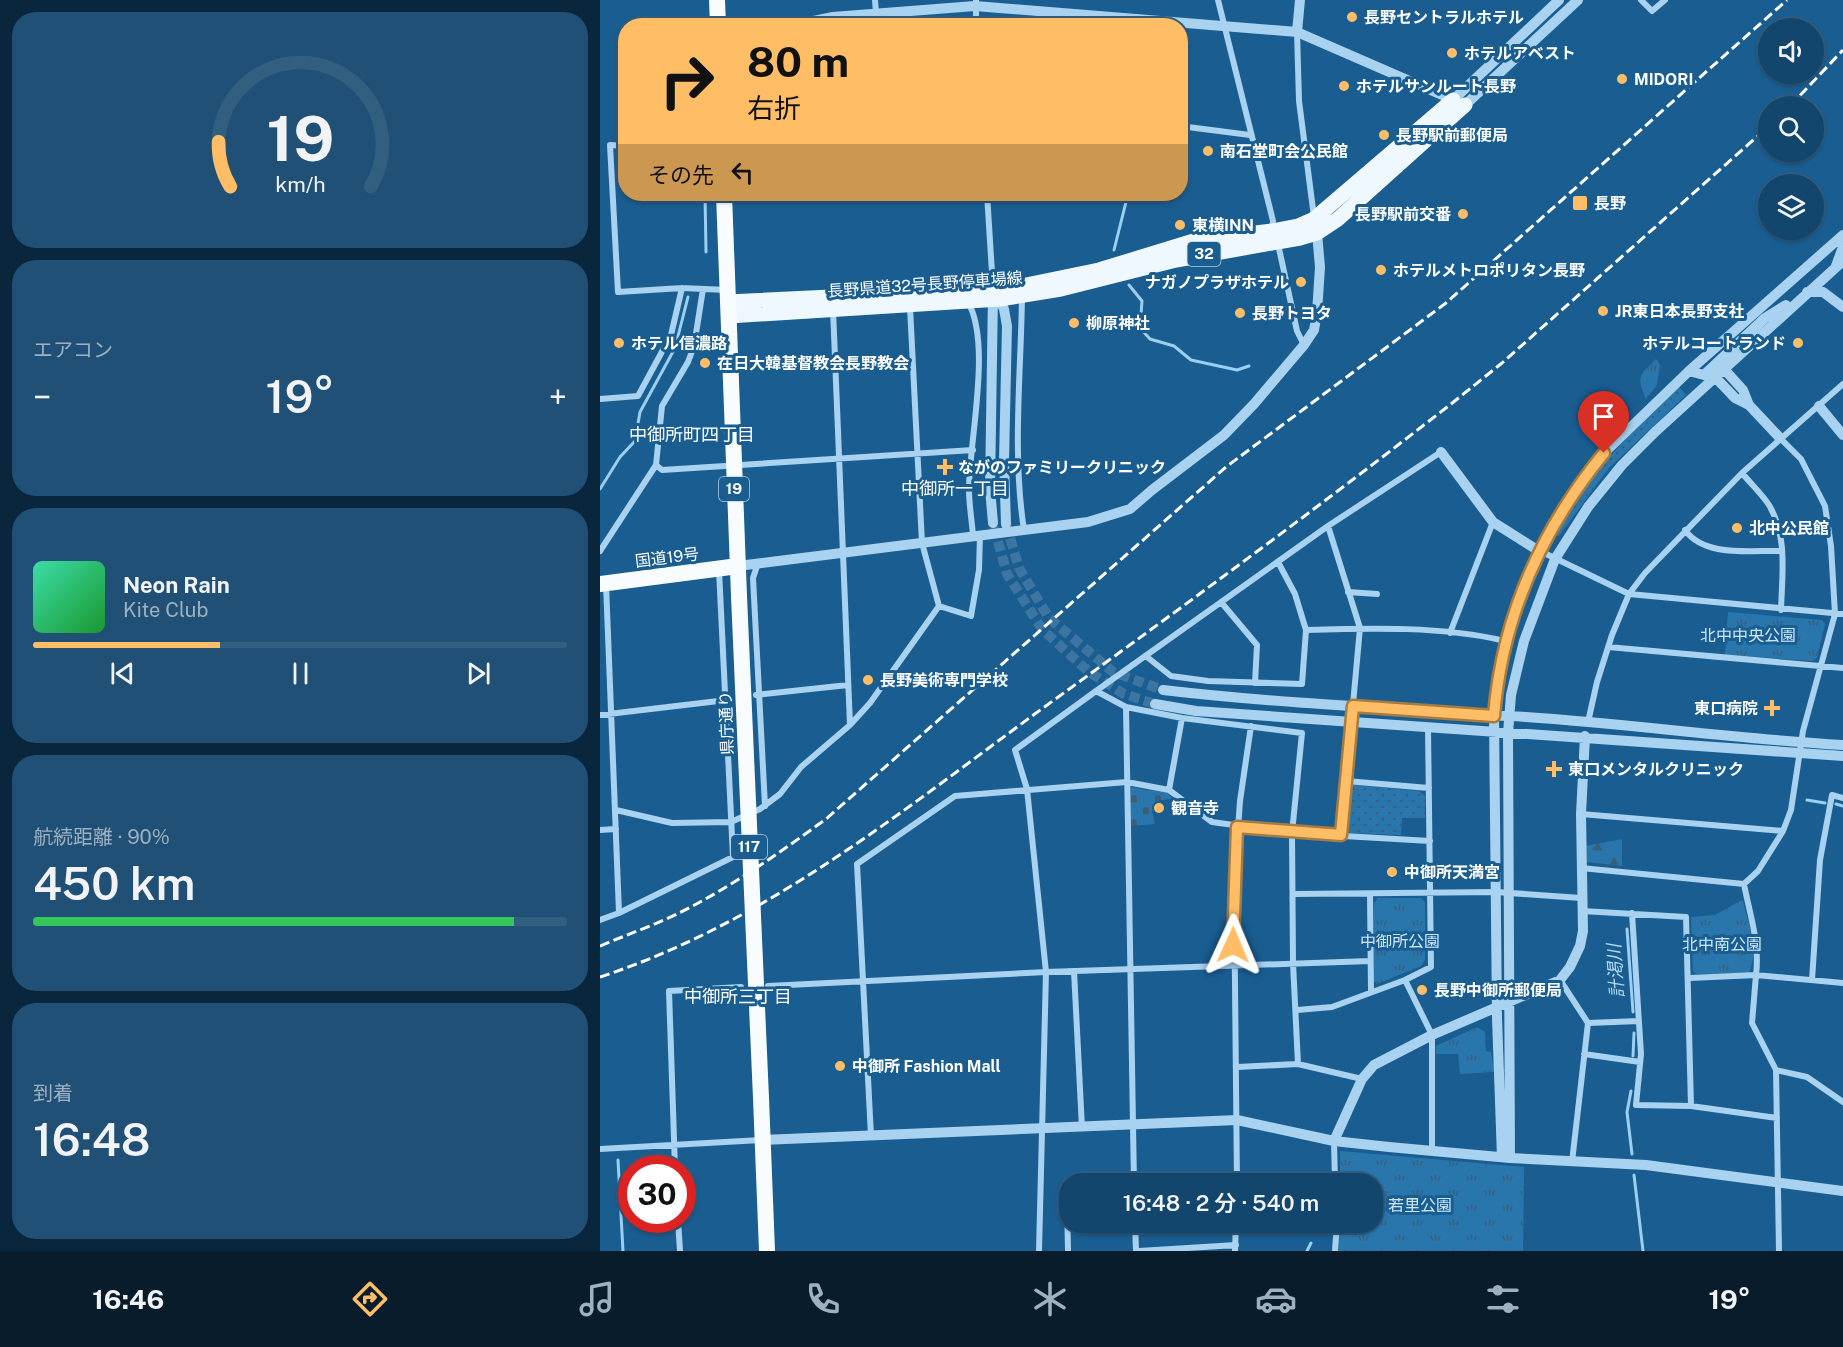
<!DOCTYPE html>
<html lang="ja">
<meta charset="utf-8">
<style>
body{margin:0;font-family:"Public Sans","Noto Sans JP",sans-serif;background:#205075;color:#f1f3f6;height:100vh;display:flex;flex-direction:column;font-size:22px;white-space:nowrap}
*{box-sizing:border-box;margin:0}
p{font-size:20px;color:#9db1c2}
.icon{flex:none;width:33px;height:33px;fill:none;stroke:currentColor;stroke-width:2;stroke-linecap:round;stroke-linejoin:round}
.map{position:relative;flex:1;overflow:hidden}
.details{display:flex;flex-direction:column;gap:12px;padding:12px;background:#0a263c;width:600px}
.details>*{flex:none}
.guide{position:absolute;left:18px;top:18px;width:570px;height:183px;border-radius:24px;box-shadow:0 2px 4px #0004,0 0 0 2px #325e80;background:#ffbe66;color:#111;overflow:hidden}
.fabs{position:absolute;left:1158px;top:18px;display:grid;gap:12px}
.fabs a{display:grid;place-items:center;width:66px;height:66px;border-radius:50%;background:#13466d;box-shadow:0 2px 4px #0004,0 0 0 2px #325e80;font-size:30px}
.speed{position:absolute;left:18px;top:1155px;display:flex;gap:12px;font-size:30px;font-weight:700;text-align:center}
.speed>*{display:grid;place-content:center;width:78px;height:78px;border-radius:50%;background:#13466d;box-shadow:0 2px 4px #0004,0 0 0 2px #325e80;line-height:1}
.speed .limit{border:9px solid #d22;background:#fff;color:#111}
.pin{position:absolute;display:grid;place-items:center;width:51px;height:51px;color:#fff;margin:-62px -26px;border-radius:50% 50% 50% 0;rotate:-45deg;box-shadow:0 0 6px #0007}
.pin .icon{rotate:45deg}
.me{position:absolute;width:66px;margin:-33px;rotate:1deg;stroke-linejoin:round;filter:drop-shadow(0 0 4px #0008)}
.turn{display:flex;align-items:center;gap:21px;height:126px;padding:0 30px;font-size:27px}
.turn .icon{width:78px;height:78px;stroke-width:2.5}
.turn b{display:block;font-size:42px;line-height:51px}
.then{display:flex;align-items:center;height:57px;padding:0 30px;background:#0003;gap:12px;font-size:22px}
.big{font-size:45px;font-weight:600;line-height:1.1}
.details .card{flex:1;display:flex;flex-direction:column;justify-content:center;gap:9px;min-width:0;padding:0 21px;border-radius:24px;background:#205075}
.details .dial{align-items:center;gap:0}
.dial svg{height:156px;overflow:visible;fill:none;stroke:#325e80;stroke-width:7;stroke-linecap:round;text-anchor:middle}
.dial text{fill:#f1f3f6;stroke:none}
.song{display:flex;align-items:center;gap:18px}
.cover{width:72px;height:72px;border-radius:9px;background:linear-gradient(135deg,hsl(160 70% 55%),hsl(130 70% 35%))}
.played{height:6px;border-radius:3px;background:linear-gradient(90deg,#ffbe66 35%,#325e80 35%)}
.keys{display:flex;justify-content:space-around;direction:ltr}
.heat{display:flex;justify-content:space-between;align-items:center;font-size:33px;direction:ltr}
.charge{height:9px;border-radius:4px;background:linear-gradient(90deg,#34c759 90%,#325e80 0)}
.trip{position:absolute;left:459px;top:1173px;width:324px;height:60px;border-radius:24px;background:#13466d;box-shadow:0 2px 4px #0004,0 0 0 2px #325e80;font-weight:600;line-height:60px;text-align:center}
.tab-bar{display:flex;height:96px;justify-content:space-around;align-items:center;background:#081c2c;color:#9db1c2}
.tab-bar .icon{width:42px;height:42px}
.tab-bar .selected{color:#ffbe66}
.tab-bar b{font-size:27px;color:#f1f3f6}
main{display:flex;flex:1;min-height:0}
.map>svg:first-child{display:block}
</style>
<main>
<section class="details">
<div class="card dial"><svg viewBox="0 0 100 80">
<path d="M14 69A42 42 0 1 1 86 69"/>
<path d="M14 69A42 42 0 0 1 8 46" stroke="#ffbe66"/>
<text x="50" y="56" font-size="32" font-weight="700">19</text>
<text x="50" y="72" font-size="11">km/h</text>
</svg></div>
<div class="card"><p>エアコン</p>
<div class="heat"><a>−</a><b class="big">19°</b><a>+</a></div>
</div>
<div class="card">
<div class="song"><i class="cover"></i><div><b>Neon Rain</b><p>Kite Club</p></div></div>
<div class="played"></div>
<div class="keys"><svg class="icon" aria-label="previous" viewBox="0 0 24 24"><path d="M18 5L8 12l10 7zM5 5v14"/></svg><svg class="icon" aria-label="pause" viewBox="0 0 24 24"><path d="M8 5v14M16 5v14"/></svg><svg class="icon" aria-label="next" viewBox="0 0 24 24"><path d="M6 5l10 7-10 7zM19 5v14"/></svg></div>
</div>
<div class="card"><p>航続距離 · 90%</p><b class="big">450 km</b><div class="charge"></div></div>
<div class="card"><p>到着</p><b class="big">16:48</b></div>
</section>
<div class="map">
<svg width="1243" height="1251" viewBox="0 0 1243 1251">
<defs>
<pattern id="grass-dots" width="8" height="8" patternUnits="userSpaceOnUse" patternTransform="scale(1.5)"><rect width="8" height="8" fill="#2976ad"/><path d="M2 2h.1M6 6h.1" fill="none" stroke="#3c5f78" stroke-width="1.8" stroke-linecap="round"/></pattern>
<pattern id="forest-firs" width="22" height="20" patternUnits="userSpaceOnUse" patternTransform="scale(1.5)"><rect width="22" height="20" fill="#2976ad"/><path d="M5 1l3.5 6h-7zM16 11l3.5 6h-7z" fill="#3c5f78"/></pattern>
<pattern id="cemetery-stones" width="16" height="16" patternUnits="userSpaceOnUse" patternTransform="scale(1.5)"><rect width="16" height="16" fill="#2976ad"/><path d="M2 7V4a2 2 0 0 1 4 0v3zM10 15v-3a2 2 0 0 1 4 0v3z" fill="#3c5f78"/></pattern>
<pattern id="park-tufts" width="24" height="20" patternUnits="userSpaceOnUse" patternTransform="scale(1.5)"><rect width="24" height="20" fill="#2976ad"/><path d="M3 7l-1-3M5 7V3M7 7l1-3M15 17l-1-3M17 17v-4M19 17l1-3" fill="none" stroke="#3c5f78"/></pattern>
</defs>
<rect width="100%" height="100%" fill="#195d91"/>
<path fill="url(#grass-dots)" d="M 1079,387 L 1086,395 L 1009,468 L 959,536 L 954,533 C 991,473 1028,434 1079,387 Z
M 754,785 L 819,791 L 825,796 L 825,818 L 802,818 L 801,835 L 750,833 L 746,828 L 749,788 Z"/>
<path fill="url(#forest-firs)" d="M 1022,839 L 1022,866 L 987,862 L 986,846 Z"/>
<path fill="url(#cemetery-stones)" d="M 531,787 L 568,793 L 572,799 L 560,800 L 560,809 L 552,811 L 555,824 L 530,826 Z"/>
<path fill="url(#park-tufts)" d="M 1056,359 L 1060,365 L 1057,385 L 1046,399 C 1036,376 1039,376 1056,359 Z
M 1128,612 L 1222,620 L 1225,624 L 1217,658 L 1212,661 L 1125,655 Z
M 778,898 L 821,898 L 825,902 L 825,960 L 821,966 L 777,984 L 774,981 L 774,903 Z
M 1140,901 L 1143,901 C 1149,926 1159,949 1149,973 L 1096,974 L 1093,971 L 1091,917 L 1115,915 Z
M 877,1027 L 885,1032 L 886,1051 L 891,1052 L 893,1064 L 909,1071 L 860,1074 L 858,1054 L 836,1054 L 836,1046 Z
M 740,1151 L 924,1167 L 923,1251 L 738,1251 L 740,1223 L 772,1222 L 772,1184 L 740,1183 Z"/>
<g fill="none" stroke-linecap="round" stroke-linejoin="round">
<path stroke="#9bcff1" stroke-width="3" d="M 105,194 L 106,252
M 514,250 L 528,194
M 529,285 L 542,301 L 540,328 L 550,339 L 574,346 L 591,360 L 637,370 L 649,366
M 0,489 L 20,457 L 35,441 L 40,412 L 75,348 L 88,297
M 1207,800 L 1225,803
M 1236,804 L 1243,806
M 1027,929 L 1033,1012
M 1033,1056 L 1034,1033
M 1031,1091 L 1027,1112 L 1032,1154
M 18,1160 L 23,1251
M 1034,1175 L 1043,1251
M 707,1251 L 711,1243"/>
<path stroke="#3c75a2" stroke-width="10" stroke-dasharray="10 5" stroke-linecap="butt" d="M 406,524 L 419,568 L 449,618 L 513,672 L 563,690
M 394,527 L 407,574 L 442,629 L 489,672 L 524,694 L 555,704"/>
<path stroke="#a8d2ef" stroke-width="6" d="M 275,0 L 276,13
M 376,0 L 376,26
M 618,0 L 673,221 L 672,230
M 1041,0 L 1052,11 L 1065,0
M 697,32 L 699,101 L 714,217
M 580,126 L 650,135
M 26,146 L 10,145 L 18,292 L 82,288 L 127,290
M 387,194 L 393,288
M 678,244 L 697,331 L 704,345
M 422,296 C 421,375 412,452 424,530
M 368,302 C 392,344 369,441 369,490 C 369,505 372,521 373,536
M 233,309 L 250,725
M 0,399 L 38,396 L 71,335 L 82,288
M 56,465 L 62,470 L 373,450
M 1142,473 C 1151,484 1162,494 1169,505 C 1188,537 1182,575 1181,610
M 728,526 L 760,628 L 741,835
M 1085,530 C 1105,558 1152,550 1182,551
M 0,551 L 56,465 L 62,406 L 88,362 L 94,346 L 103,289
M 940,551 L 1029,594 L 1243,614
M 678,562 L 695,594 L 706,630
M 158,563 L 153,578 L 165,806
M 748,592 L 777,594
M 621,602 L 657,645 L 655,683
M 339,606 L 371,616 L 379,570 L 380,535
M 850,633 L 893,522
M 1008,647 L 1243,668
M 547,657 L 571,676 L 608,681 L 702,684 L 706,630 C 769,628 843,626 905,641
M 156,695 L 248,685
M 526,707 L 534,1184
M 0,715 L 127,700
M 988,722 L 997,682 L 1012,635 L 1029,594 L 1045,573 L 1142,473 L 1243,384
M 746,781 L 829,788
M 569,790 L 582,718
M 16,810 L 72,823 L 131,822 L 160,809 L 180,794 L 201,767 L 250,725 L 270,703 L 339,606 L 322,543 L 310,307
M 981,814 L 1183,831
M 0,830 L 16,829
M 981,868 L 1144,884 L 1158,871 L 1183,831 L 1191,810 L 1203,731 L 1235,614 L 1231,546 L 1225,506 L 1201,459 L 1180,438
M 1144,884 C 1150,916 1160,942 1156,975 L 1243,983
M 694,894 L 896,892 L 981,898
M 770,894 L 771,991
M 982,911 L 1086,917 L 1091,1106 L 1177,1118
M 19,913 L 133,857 L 119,570
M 1032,913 L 1041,1054 L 1036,1105 L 1091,1106
M 0,920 L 19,913 L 6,584
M 474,971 L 482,1128
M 1090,978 L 1156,975 L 1152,1023 L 1176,1070
M 805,980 L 832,1035 L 832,1151
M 960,980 L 988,1023 L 972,1162
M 1212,980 L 1220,860 L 1232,795 L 1243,798
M 168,986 L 446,972 L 770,961
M 697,1010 L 732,1007 L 805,980 L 831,967 L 828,727
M 988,1023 L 1039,1021
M 984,1054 L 1040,1062
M 698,1064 L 693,963 L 692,833 L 702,733 L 582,718 L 526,707 L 496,691 L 728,526 L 841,452
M 637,1067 L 698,1064 L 762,1079
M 271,1136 L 257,864 L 355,796 L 527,782 L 569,790 L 612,822 L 692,833 L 830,841
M 734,1141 L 735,1184
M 0,1149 L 161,1140
M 75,1168 L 69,991 L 141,987
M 637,1184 L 634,885 L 640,801 L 651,726
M 467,1200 L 468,1251
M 78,1220 L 80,1251
M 535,1222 L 536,1251
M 439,1251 L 446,972 L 427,789 L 415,750 L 496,691
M 539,1251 L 636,1245
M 635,1251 L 636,1222
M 735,1251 L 737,1222
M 1179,1251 L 1176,1070 L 1207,1077 L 1243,1102"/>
<path stroke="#a8d2ef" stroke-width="10" d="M 154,26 L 204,23 L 233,17 L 375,6 L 697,32 L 865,105 L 978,0
M 697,32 L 700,0
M 853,100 L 959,0
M 1236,266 L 1243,247
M 1207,292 L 1223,292 L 1243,307
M 393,293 L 390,489 L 393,523
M 396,294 L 404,309 L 407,326 L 404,461 L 406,524
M 1124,369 L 1143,390 L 1149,405
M 1089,371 L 1104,375 L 1165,318 L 1186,305
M 1115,377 L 1135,398 L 1149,405 L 1180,438
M 1219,406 L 1243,435
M 841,452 L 893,522 L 939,551
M 138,566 L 488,522 L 530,509 L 552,490 L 624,435 L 654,404 L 704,345 L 714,330 L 717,313 L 720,267 L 717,233
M 563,690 C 684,704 805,709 926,717 C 1032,724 1137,739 1243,745
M 555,704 L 596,711 L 1243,756
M 162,1140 L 637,1120 L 734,1141 L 789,1147 L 910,1158 L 1046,1165 L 1243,1191
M 734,1141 L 762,1079 L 774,1065 L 832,1035 L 960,980 L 970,967 L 980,946 L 983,931 L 981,814 L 985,736
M 902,1157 L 897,1018 L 894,716 L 905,641 L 918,600 L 952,527 L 972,493 L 1004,453 L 1089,371 L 1243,235
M 910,1158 L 908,733 L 911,695 L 924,641 L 955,559 L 988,507 L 1022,465 L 1055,432 L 1243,261"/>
<path stroke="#f0f8ff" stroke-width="15" d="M 128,302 L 379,290 L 426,285 L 499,270 L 597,240 L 672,231 L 698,226 L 714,219 L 853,100
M 129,316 L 400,299 L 461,289 L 576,260 L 700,238 L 717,233 L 738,219 L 865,105"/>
<path stroke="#f8fcff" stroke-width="16" d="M 117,0 L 118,26
M 124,194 L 139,596
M 0,584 L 138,566
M 161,1098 L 167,1251"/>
<path stroke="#fff" stroke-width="3" stroke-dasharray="10 4.5" stroke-linecap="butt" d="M 1190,106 L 1243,50
M 0,946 C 26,935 52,926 77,914 C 130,888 179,853 226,819 L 626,467 L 846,303 L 1187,0
M 0,977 C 162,924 296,816 432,716 C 573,614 714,511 851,404 L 902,363 L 1168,127"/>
<path stroke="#f8fcff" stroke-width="16" d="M 139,596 L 161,1098"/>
</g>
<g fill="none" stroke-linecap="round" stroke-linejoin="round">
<defs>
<path id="route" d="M 633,945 L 637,827 L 741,835 L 753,706 L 894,716 C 902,617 942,529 1004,453"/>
</defs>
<use href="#route" stroke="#a67c42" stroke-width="15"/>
<use href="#route" stroke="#ffbe66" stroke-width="10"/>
</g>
<g fill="#ffbe66" stroke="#195d91" stroke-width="2">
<circle cx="752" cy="17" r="6"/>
<circle cx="852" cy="53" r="6"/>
<circle cx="1022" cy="79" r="6"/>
<circle cx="744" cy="86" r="6"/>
<circle cx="784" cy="135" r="6"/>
<circle cx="608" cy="151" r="6"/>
<rect x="972" y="195" width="16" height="16" rx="3"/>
<circle cx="863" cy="214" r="6"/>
<circle cx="580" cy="225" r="6"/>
<circle cx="781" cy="270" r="6"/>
<circle cx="701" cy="282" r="6"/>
<circle cx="1003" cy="311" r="6"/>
<circle cx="640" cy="313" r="6"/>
<circle cx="474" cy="323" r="6"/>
<circle cx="19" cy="343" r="6"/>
<circle cx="1198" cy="343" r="6"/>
<circle cx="105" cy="363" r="6"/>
<path d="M342 458h6v6h6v6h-6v6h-6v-6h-6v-6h6z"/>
<circle cx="1137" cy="528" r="6"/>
<circle cx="268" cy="680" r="6"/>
<path d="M1169 699h6v6h6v6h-6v6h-6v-6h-6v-6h6z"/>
<path d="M951 760h6v6h6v6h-6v6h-6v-6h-6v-6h6z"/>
<circle cx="559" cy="808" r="6"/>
<circle cx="792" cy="872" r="6"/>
<circle cx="822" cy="990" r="6"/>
<circle cx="240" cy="1066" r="6"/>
</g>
<g text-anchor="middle" stroke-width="6" stroke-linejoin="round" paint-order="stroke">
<g fill="#195d91" stroke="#bacede" stroke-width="1.5">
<rect x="587.5" y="242" width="33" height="24" rx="4.5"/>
<rect x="119" y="477" width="30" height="24" rx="4.5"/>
<rect x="131" y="835" width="36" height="24" rx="4.5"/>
</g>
<g font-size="15" font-weight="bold" fill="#fff">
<text x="604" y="259">32</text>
<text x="134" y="494">19</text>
<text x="149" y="852">117</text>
</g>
<g font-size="16" font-weight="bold" fill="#fff" stroke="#195d91" text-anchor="start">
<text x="764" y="23">長野セントラルホテル</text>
<text x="864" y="59">ホテルアベスト</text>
<text x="1034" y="85">MIDORI</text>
<text x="756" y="92">ホテルサンルート長野</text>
<text x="796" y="141">長野駅前郵便局</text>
<text x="620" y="157">南石堂町会公民館</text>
<text x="994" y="209">長野</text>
<text x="851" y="220" text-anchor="end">長野駅前交番</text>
<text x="592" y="231">東横INN</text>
<text x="793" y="276">ホテルメトロポリタン長野</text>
<text x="689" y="288" text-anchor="end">ナガノプラザホテル</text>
<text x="1015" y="317">JR東日本長野支社</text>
<text x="652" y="319">長野トヨタ</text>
<text x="486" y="329">柳原神社</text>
<text x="31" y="349">ホテル信濃路</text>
<text x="1186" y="349" text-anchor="end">ホテルコートランド</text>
<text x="117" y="369">在日大韓基督教会長野教会</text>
<text x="358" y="473">ながのファミリークリニック</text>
<text x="1149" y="534">北中公民館</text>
<text x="280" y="686">長野美術専門学校</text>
<text x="1158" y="714" text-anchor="end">東口病院</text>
<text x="968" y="775">東口メンタルクリニック</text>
<text x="571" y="814">観音寺</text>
<text x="804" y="878">中御所天満宮</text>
<text x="834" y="996">長野中御所郵便局</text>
<text x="252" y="1072">中御所 Fashion Mall</text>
</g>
<g font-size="16" fill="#fff" stroke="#195d91">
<text transform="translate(325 284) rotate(-4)" y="6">長野県道32号長野停車場線</text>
<text transform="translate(67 557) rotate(-7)" y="6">国道19号</text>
<text transform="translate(126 723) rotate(-92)" y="6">県庁通り</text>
</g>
<g font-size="16" fill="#cee8fb" stroke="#195d91">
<text x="1148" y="641">北中中央公園</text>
<text x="800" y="947">中御所公園</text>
<text x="1122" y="950">北中南公園</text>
<text x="820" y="1211">若里公園</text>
</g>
<g font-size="18" fill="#fff" stroke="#195d91">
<text x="92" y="441">中御所町四丁目</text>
<text x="355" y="495">中御所一丁目</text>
<text x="138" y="1003">中御所三丁目</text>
</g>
<g font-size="18" font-style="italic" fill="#b4dbf6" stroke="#195d91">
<text transform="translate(1016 971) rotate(-94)" y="6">計渇川</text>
</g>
</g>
</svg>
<div class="fabs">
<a><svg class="icon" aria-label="sound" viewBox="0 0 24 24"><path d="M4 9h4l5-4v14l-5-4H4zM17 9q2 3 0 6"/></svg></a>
<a><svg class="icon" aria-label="search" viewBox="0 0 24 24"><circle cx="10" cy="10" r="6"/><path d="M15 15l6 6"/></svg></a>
<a><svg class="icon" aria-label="layers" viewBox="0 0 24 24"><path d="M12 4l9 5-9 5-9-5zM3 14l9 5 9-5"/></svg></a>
</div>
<div class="speed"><div class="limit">30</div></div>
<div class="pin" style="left:1004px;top:453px;background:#d93025"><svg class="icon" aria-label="arrive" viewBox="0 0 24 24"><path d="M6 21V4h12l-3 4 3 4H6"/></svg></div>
<svg class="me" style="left:633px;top:945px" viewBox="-20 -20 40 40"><path d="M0-17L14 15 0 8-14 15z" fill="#ffbe66" stroke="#fff" stroke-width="4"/></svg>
<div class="trip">16:48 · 2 分 · 540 m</div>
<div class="guide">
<div class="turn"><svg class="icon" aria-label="right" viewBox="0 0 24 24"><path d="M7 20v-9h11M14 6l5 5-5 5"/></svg><div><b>80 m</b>右折</div></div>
<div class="then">その先<svg class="icon" aria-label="left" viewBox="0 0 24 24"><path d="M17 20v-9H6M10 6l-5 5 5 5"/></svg></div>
</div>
</div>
</main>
<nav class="tab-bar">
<b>16:46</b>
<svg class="icon selected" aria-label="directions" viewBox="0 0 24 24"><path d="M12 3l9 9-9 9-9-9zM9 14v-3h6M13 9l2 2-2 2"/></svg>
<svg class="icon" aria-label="music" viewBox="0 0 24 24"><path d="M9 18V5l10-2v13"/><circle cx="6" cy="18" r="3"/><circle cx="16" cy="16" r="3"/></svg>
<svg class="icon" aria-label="phone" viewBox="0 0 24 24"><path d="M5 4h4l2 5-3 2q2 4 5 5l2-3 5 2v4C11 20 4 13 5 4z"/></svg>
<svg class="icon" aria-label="climate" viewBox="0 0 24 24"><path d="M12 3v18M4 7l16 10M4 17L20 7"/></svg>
<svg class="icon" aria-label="car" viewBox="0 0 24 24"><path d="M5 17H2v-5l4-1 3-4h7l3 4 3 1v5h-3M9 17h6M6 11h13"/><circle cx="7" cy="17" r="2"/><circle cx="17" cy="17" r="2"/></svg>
<svg class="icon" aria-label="filters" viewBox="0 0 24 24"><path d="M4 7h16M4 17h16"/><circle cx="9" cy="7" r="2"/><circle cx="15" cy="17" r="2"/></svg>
<b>19°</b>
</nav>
